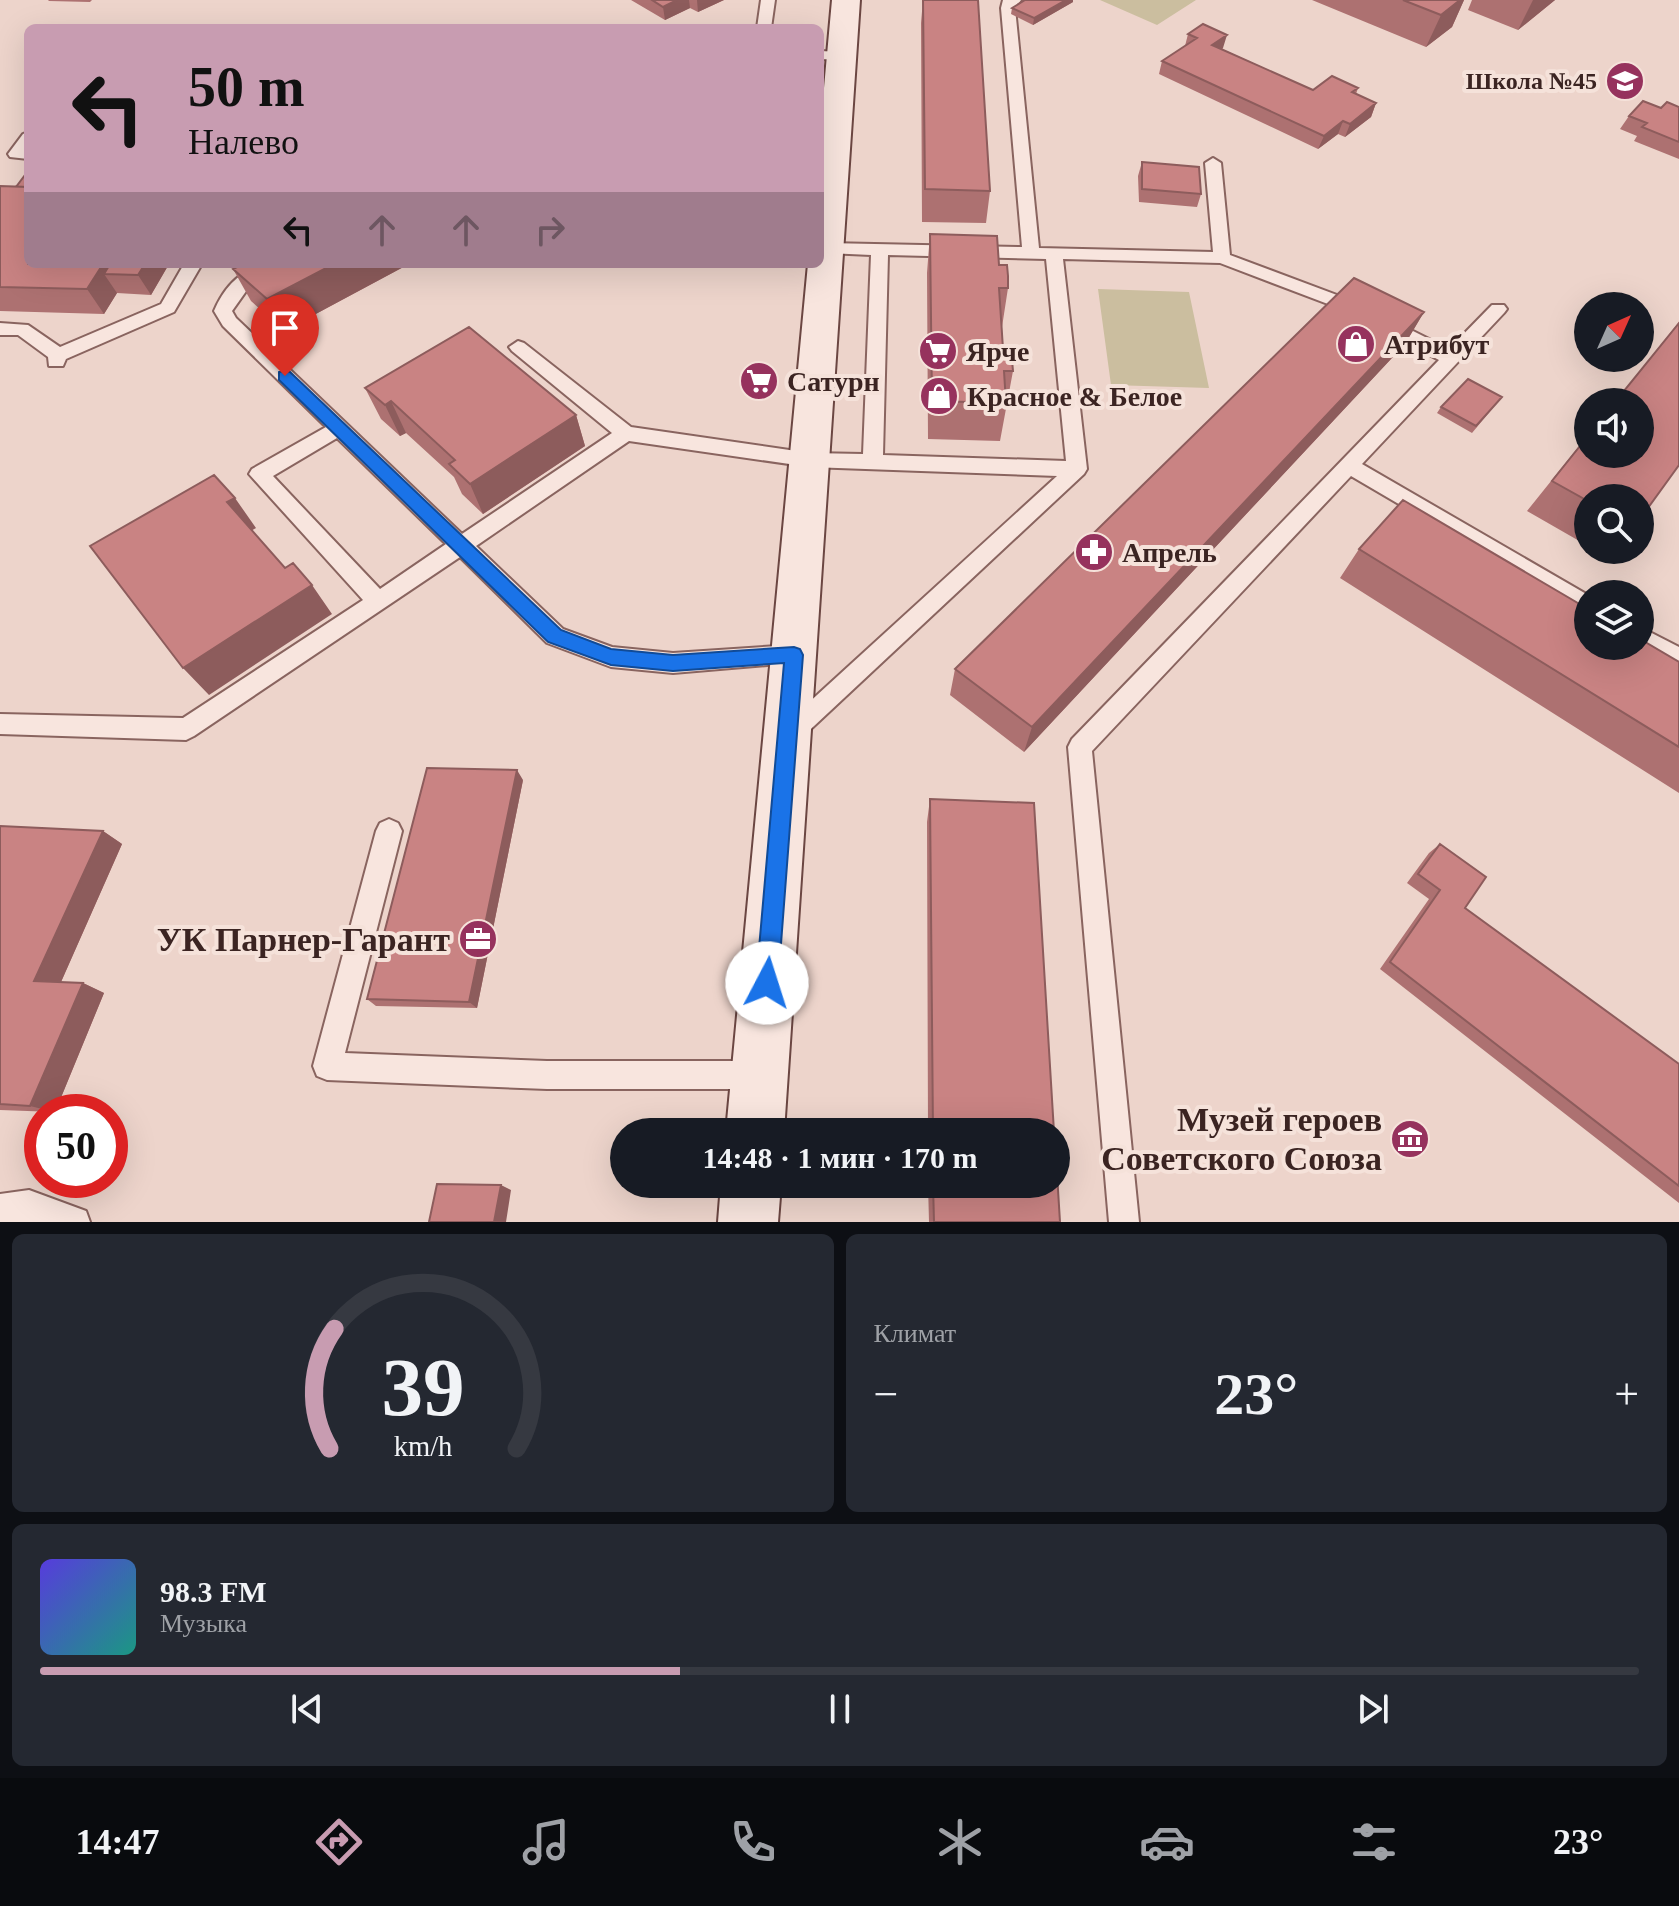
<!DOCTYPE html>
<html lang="ru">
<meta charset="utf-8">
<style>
body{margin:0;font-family:"Times New Roman",serif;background:#242831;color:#f1f3f6;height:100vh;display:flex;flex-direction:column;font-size:30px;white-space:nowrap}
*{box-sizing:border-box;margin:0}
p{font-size:26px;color:#9ea1a6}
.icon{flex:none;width:44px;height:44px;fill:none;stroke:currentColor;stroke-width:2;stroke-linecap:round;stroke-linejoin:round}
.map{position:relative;height:1222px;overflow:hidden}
.side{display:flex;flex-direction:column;gap:12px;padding:12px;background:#0d0f14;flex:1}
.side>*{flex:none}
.guide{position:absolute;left:24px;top:24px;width:800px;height:244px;border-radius:12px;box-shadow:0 8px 32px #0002;background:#c89cb1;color:#111;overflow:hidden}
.needle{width:52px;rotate:45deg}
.fabs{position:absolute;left:1574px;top:292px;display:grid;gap:16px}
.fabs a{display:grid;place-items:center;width:80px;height:80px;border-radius:50%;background:#171b24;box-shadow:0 8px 32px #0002;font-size:40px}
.speed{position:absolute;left:24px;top:1094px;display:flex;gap:16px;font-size:40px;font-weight:700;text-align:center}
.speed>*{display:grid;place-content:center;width:104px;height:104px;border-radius:50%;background:#171b24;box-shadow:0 8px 32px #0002;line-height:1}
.speed .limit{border:12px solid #d22;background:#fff;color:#111}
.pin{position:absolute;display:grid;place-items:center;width:68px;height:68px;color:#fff;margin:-82px -34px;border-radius:50% 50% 50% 0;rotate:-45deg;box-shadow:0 0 8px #0007}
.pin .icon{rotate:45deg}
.me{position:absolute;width:88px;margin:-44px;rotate:5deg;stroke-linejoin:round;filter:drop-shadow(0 0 6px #0008)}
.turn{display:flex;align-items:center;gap:28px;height:168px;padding:0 32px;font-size:36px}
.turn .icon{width:104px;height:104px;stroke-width:2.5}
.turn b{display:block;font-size:56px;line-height:68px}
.lanes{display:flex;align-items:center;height:76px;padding:0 32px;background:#0003;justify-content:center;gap:40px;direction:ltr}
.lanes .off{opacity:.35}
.big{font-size:60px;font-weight:700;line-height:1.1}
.side .tile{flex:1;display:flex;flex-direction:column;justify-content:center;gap:12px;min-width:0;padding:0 28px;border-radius:12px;background:#242831}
.side .dial{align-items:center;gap:0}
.dial svg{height:208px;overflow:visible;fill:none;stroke:#363941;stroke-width:7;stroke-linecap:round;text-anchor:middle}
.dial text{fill:#f1f3f6;stroke:none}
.song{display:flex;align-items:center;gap:24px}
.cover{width:96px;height:96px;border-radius:12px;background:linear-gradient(135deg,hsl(250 70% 55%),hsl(170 70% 35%))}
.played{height:8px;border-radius:4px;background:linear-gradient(90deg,#c89cb1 40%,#363941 40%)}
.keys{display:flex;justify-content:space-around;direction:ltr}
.heat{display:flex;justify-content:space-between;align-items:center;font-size:44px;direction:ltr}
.side .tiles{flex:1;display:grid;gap:12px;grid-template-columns:1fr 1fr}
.tile:last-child{grid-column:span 2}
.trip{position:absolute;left:610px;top:1118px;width:460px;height:80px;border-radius:40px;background:#171b24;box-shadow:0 8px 32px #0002;font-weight:700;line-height:80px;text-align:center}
.dock{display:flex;height:128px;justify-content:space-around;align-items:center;background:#090b0e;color:#9ea1a6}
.dock .icon{width:56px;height:56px}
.dock .selected{color:#c89cb1}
.dock b{font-size:36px;color:#f1f3f6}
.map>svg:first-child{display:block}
</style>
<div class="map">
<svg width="1679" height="1222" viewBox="0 0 1679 1222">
<rect width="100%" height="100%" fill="#edd4cb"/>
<path fill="#cbbe9f" d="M 1100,0 L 1196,0 L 1157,25 Z
M 1098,289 L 1189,292 L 1209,388 L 1111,385 Z"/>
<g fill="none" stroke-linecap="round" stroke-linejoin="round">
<defs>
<path id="lane" d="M 761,0 L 775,0 L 771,28 L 757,28 Z
M 1003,0 L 1021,0 L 1015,8 L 1039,248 L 1213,252 L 1205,163 L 1213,158 L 1221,163 L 1230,255 L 1353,301 L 1449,349 L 1492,305 L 1504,305 L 1507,309 L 1504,313 L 1362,464 L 1588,595 L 1588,615 L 1351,476 L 1092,751 L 1139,1222 L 1109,1222 L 1068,747 L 1072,739 L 1439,360 L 1341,309 L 1220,263 L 1063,259 L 1087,469 L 1084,474 L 798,741 L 790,745 L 782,741 L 778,734 L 782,727 L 1057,476 L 810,467 L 629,441 L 476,546 L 563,629 L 612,647 L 673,653 L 794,645 L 802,648 L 805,655 L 802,662 L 673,673 L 611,667 L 547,643 L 460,557 L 194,736 L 186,740 L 0,734 L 0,714 L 183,718 L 363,600 L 249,474 L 252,469 L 326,427 L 223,326 L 214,311 C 228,279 248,264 282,264 L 249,287 L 232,311 L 236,318 L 462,534 L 612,433 L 512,351 L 509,347 L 518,341 L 524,343 L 631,427 L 810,453 L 863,454 L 871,255 L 827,253 L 821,252 L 820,246 L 827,243 L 1022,247 L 1001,8 ZM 888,255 L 1046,259 L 1066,461 L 883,455 ZM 337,438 L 446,544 L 380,589 L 273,476 Z
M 820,51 L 842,52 L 849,56 L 842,60 L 820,59 Z
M 28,132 L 28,159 L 10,157 L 8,154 L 23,134 Z
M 184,264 L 202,264 L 174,312 L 66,359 L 63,366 L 49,366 L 48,357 L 18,335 L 0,335 L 0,323 L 28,325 L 60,347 L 161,304 Z
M 1640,627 L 1679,647 L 1679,669 L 1638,646 Z
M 389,819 L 398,823 L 402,831 L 345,1053 L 547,1061 L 758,1061 L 768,1065 L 772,1075 L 768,1085 L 758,1089 L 547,1089 L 327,1080 L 317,1076 L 313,1066 L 376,831 L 380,823 Z
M 29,1190 L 86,1211 L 90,1222 L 0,1222 L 0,1194 Z"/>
<path id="secondary" d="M 832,0 L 860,0 L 784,1132 L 726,1132 L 808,264 L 820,264 L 820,132 Z
M 721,1184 L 781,1184 L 778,1222 L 718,1222 Z"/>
</defs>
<use href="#lane" stroke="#89645f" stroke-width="4"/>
<use href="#secondary" stroke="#6b4642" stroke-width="4"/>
<use href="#lane" fill="#f8e5de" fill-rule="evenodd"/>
<use href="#secondary" fill="#f8e5de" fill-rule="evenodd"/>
</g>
<path fill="#ad7171" d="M 48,0 L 92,0 L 90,2 L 49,1 Z
M 631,0 L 724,0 L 698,12 L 690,8 L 665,20 Z
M 923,0 L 978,0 L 990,191 L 986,223 L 922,222 L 921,23 Z
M 1312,0 L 1464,0 L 1452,27 L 1426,47 Z
M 1472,0 L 1555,0 L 1518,30 L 1468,10 Z
M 1073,2 L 1033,25 L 1011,14 L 1012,8 Z
M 1188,34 L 1223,48 L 1222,49 L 1313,90 L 1358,88 L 1356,94 L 1376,103 L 1371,117 L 1345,137 L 1338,134 L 1318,149 L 1159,74 L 1162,61 L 1185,46 Z
M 1679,107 L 1679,159 L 1634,141 L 1637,136 L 1620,129 L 1629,116 Z
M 1142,162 L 1201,194 L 1197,207 L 1139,202 L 1138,176 Z
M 0,186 L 169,264 L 151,295 L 117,293 L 104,314 L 0,311 Z
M 930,234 L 999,265 L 1008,288 L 1002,327 L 1003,349 L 1013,371 L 1000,441 L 928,439 L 927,273 Z
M 409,264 L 284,331 L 251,301 L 233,269 Z
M 1424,312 L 1405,344 L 1024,752 L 950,695 L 955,669 Z
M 1679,322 L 1679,465 L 1588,498 L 1588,546 L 1527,511 L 1588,435 L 1588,454 L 1640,402 L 1615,402 Z
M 365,388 L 576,415 L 585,446 L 483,514 L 462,494 L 454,477 L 406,433 L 400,436 L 381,419 Z
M 1502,397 L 1472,433 L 1437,413 L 1441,407 Z
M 1359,549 L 1679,662 L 1679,793 L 1340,578 Z
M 1596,550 L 1611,550 L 1606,556 Z
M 523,780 L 477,1008 L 376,1006 L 367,999 Z
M 930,799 L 1054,1132 L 928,1132 L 927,822 Z
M 0,826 L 103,831 L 122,844 L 61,982 L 83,983 L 104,993 L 55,1112 L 0,1110 Z
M 1440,844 L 1465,908 L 1679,1065 L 1679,1203 L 1380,969 L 1429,899 L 1407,883 L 1429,853 Z
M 928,1184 L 1056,1184 L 1060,1222 L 929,1222 Z"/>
<path fill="#8d5c5c" d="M 677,0 L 689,0 L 690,8 L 665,20 L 663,7 Z
M 697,0 L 724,0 L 698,12 Z
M 1066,0 L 1073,0 L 1073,2 L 1033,25 L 1034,18 Z
M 1460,0 L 1464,0 L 1452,27 L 1426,47 L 1441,15 Z
M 1533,0 L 1555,0 L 1518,30 Z
M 1227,35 L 1223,48 L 1208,58 L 1212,45 Z
M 1376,103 L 1371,117 L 1345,137 L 1350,124 Z
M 1343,121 L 1338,134 L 1318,149 L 1324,136 Z
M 103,264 L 136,264 L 104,274 L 117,293 L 104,314 L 87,289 Z
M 145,264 L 169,264 L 151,295 L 138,275 Z
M 334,264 L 409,264 L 284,331 L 267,299 Z
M 1424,312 L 1405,344 L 1024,752 L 1032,727 Z
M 391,401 L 406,433 L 400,436 L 385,405 Z
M 576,415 L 585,446 L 483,514 L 470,484 Z
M 235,498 L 256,528 L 249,532 L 227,502 Z
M 312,585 L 332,614 L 209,695 L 183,668 Z
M 517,770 L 523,780 L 477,1008 L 469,1002 Z
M 103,831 L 122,844 L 57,991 L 34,981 Z
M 83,983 L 104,993 L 55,1112 L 30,1106 Z
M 501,1185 L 511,1190 L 506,1222 L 494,1222 Z"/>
<path fill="#c98383" stroke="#8d5c5c" stroke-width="2" d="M 652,0 L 677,0 L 663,7 Z
M 923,0 L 978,0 L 990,191 L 925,189 Z
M 1025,0 L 1066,0 L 1034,18 L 1012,8 Z
M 1403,0 L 1460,0 L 1441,15 Z
M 1203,24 L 1227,35 L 1212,45 L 1313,90 L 1332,76 L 1358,88 L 1352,92 L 1376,103 L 1350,124 L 1343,121 L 1324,136 L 1162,61 L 1197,38 L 1188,34 Z
M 1643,101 L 1661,108 L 1667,102 L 1679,107 L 1679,142 L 1642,127 L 1647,123 L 1629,116 Z
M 1142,162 L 1199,167 L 1201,194 L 1142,189 Z
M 28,171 L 28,187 L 16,187 Z
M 0,186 L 28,187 L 28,264 L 103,264 L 87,289 L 0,287 Z
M 930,234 L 997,236 L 999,265 L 1007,265 L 1008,276 L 1008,288 L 999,288 L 1003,349 L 1011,349 L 1013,371 L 1004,371 L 1006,403 L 932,401 Z
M 110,264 L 145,264 L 138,275 L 104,274 Z
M 243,264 L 334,264 L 267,299 L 233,269 Z
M 1354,278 L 1424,312 L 1032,727 L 955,669 Z
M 1679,323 L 1679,465 L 1640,519 L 1640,498 L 1588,498 L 1588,501 L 1552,481 L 1588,436 L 1588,454 L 1640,454 L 1640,402 L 1615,402 Z
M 469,327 L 576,415 L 470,484 L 449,464 L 455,460 L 391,401 L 385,405 L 365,388 Z
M 1468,379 L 1502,397 L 1476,426 L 1441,407 Z
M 214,475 L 235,498 L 227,502 L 285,568 L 293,563 L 312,585 L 183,668 L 90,546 Z
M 1403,500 L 1588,609 L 1588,646 L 1640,646 L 1640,639 L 1679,662 L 1679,747 L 1359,549 Z
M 427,768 L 517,770 L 469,1002 L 367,999 Z
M 930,799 L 1034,803 L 1054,1132 L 933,1132 Z
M 0,826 L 103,831 L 34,981 L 83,983 L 30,1106 L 0,1104 Z
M 1440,844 L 1486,877 L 1465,908 L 1679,1064 L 1679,1186 L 1390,962 L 1440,890 L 1418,874 Z
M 1056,1157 L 1060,1222 L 934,1222 L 933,1184 L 1056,1184 Z
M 437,1184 L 501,1185 L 494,1222 L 429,1222 Z"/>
<path fill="#1a73e8" stroke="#114b97" stroke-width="2" d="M 285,371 L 290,372 L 561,630 L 611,649 L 673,655 L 794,647 L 800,649 L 803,655 L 778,983 L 775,991 L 767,994 L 759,991 L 756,983 L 784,663 L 673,671 L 611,665 L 548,642 L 279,380 L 279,372 Z"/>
<defs>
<symbol id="school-disc" viewBox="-11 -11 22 22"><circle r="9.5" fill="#96325d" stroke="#f5e2da"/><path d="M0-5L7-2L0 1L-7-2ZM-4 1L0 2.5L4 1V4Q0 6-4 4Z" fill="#fff"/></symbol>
<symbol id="shop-disc" viewBox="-11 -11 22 22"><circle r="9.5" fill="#96325d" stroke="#f5e2da"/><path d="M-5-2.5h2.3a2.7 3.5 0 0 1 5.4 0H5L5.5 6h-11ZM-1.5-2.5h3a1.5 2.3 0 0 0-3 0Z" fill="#fff"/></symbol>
<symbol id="supermarket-disc" viewBox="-11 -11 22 22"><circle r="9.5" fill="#96325d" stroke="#f5e2da"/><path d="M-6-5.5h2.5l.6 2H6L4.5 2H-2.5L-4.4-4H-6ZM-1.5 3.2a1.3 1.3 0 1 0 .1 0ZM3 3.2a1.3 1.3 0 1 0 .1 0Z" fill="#fff"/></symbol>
<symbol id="pharmacy-disc" viewBox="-11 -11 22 22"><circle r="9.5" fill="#96325d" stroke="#f5e2da"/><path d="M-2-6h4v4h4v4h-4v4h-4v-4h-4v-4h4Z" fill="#fff"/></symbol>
<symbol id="office-disc" viewBox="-11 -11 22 22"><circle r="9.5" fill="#96325d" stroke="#f5e2da"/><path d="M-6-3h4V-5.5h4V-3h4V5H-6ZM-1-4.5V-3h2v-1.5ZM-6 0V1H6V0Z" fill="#fff"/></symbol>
<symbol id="museum-disc" viewBox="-11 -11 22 22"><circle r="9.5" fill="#96325d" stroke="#f5e2da"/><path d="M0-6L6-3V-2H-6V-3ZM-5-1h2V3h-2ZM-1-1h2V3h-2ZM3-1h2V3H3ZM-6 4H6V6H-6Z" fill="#fff"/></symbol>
</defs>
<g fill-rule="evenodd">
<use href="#school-disc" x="1603" y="59" width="44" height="44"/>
<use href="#shop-disc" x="1334" y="322" width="44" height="44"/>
<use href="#supermarket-disc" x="916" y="329" width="44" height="44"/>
<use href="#supermarket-disc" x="737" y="359" width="44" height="44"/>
<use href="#shop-disc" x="917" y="374" width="44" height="44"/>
<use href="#pharmacy-disc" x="1072" y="530" width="44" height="44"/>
<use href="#office-disc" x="456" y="917" width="44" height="44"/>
<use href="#museum-disc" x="1388" y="1117" width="44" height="44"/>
</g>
<g text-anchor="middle" stroke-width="8" stroke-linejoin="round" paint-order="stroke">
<g font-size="24" font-weight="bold" fill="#3b2422" stroke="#f5e2da" text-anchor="end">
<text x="1597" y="89">Школа №45</text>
</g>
<g font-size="28" font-weight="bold" fill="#3b2422" stroke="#f5e2da" text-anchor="start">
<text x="1384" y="354">Атрибут</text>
<text x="966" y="361">Ярче</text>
<text x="787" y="391">Сатурн</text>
<text x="967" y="406">Красное &amp; Белое</text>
<text x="1122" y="562">Апрель</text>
</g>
<g font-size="34" font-weight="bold" fill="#3b2422" stroke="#f5e2da" text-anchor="end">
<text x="450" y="951">УК Парнер-Гарант</text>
<text x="1382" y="1131">Музей героев<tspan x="1382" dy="39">Советского Союза</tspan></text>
</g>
</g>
</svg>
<div class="fabs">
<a><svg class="needle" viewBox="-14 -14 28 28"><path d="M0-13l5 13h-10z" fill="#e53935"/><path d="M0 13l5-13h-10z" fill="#9ea1a6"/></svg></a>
<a><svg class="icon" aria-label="sound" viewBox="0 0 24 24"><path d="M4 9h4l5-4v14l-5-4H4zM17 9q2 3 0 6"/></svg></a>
<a><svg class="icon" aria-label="search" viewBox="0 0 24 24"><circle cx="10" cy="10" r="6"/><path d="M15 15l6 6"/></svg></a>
<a><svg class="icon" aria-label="layers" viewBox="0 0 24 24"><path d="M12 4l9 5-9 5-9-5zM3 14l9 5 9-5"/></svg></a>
</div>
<div class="speed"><div class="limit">50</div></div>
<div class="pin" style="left:285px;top:376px;background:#d93025"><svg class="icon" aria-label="arrive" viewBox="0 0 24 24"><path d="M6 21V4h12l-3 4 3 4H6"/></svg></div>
<svg class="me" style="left:767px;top:983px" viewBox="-20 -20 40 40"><circle r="19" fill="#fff"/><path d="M0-13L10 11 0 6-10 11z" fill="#1a73e8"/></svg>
<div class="trip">14:48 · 1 мин · 170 m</div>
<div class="guide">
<div class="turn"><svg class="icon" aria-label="left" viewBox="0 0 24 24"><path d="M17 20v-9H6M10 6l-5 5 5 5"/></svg><div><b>50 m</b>Налево</div></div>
<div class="lanes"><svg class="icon" aria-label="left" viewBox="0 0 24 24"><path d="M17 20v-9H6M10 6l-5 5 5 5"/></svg><svg class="icon off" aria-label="ahead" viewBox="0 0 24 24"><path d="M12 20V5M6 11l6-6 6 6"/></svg><svg class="icon off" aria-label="ahead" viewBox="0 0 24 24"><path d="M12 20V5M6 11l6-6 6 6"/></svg><svg class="icon off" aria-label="right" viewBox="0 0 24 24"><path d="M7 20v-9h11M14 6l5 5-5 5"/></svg></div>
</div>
</div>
<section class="side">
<div class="tiles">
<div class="tile dial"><svg viewBox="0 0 100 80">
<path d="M14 69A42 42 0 1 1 86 69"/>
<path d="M14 69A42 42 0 0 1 16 23" stroke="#c89cb1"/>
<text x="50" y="56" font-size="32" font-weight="700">39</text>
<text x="50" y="72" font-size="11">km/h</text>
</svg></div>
<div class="tile"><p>Климат</p>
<div class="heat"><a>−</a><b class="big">23°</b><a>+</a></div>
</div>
<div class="tile">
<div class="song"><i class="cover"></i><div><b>98.3 FM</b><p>Музыка</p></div></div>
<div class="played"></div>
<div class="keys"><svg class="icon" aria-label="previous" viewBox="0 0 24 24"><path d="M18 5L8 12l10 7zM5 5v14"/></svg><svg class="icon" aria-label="pause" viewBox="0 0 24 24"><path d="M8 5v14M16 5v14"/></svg><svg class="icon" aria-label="next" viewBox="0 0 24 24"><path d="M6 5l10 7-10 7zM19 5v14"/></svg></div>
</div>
</div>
</section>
<nav class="dock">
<b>14:47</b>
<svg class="icon selected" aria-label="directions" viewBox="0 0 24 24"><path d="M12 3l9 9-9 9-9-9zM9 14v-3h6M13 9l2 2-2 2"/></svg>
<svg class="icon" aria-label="music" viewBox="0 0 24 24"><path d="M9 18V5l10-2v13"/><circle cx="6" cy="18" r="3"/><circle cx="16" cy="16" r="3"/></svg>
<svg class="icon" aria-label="phone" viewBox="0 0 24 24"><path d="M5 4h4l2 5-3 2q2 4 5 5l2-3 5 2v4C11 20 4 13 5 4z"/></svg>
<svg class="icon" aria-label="climate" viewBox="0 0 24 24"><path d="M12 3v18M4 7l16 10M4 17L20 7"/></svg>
<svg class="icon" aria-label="car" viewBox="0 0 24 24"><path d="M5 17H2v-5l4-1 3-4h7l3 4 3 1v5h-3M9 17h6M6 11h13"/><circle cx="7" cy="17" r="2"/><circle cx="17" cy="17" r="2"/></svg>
<svg class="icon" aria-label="filters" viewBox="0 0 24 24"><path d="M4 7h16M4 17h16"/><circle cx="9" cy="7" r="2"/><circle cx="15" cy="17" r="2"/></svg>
<b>23°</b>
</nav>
